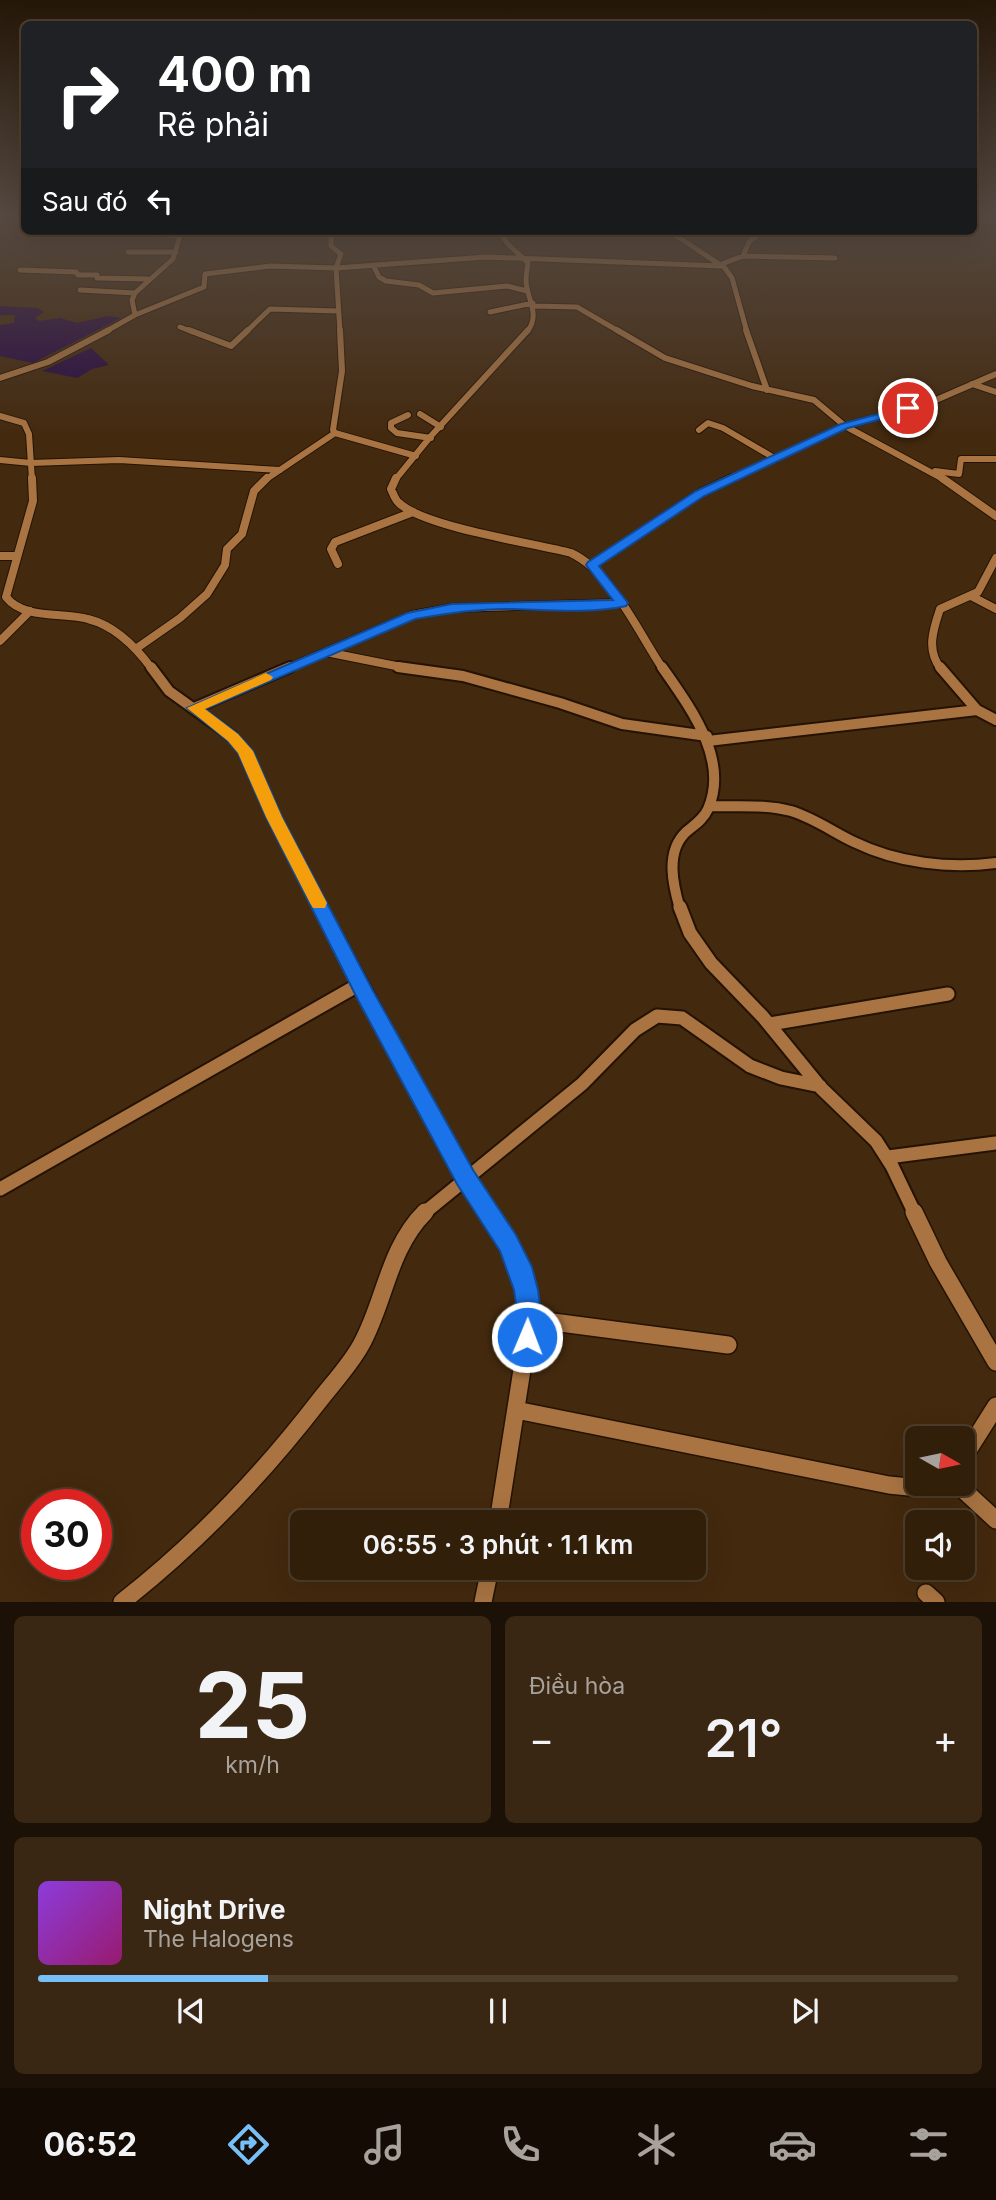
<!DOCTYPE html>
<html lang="vi">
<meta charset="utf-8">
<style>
body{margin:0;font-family:Inter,sans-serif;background:#3a2713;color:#f1f3f6;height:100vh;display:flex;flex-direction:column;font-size:26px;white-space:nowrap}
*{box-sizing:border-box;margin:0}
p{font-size:23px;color:#a8a29c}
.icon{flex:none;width:38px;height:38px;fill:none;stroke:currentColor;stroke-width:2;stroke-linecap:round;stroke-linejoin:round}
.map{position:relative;height:1602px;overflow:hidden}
.side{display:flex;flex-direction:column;gap:14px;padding:14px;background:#1c1106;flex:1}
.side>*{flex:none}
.top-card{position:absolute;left:21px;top:21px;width:956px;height:214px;border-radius:10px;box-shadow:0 7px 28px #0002,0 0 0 2px #4d3d2b;background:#202124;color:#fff;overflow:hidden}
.needle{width:46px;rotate:99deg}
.buttons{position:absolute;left:905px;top:1426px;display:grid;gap:14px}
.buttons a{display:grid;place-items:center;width:70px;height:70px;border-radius:10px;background:#321f0a;box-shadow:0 7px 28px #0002,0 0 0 2px #4d3d2b;font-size:35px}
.speed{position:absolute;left:21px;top:1489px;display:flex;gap:14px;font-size:35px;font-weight:700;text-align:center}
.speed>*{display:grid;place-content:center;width:91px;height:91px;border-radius:50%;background:#321f0a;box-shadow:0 7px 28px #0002,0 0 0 2px #4d3d2b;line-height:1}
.speed .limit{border:10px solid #d22;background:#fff;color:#111}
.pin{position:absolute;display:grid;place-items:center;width:60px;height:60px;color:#fff;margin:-30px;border:4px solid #fff;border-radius:50%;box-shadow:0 2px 7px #0007}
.me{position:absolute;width:77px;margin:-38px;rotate:1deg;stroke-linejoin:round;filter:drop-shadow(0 0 5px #0008)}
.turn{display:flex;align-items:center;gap:24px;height:147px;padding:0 21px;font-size:32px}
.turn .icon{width:91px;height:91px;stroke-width:2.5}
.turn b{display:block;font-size:49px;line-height:60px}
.then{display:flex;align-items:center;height:66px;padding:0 21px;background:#0003;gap:14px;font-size:26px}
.big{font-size:52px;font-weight:600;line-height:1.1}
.side .tile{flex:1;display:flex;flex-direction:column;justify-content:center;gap:10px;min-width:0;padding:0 24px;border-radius:10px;background:#3a2713}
.side .dial{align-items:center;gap:0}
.dial b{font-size:91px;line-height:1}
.song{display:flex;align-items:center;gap:21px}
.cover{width:84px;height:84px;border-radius:10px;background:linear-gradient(135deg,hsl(270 70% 55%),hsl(320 70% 35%))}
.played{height:7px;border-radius:4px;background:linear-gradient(90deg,#77c0f7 25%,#4d3d2b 25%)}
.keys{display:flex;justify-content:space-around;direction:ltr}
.heat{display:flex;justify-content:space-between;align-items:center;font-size:38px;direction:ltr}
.side .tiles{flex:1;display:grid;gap:14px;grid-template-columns:1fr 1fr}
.tile:last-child{grid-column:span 2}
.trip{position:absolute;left:290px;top:1510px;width:416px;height:70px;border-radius:10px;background:#321f0a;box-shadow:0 7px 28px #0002,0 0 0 2px #4d3d2b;font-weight:600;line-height:70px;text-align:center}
.tab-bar{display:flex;height:112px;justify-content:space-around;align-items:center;background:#140c04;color:#a8a29c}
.tab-bar .icon{width:49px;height:49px}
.tab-bar .on{color:#77c0f7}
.tab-bar b{font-size:32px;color:#f1f3f6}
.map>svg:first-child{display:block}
</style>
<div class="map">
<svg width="996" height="1602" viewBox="0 0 996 1602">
<rect width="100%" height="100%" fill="#43290e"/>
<path fill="#280a43" d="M 0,306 L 37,308 L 44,312 L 35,318 L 39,321 L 60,318 L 77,323 L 107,316 L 121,318 L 33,363 L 0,356 L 0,325 L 14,323 L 15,315 L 0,315 Z
M 91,348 L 109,365 L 92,369 L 77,378 L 42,371 Z"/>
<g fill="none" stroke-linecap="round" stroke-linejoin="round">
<defs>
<path id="street-far5" d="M 118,231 L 180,236
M 331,231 L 331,246 L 341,254 L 336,268 L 340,332
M 500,231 L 507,243 L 528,263 C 527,269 526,275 526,281 C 527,300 541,314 527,332
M 128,252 L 176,252
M 743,256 L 835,258
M 373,265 L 379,277 L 386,281 L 419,285 L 433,293 L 507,286 L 527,291
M 20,270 L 76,272 L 78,275 L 97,275 L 97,278 L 148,279
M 80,290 L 135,293
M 534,306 L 577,307 L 620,332
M 490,312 L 533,303
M 135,315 L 204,287 L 205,274 L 270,266 L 336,268 L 486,257 L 722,266 L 669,231
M 180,327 L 193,332
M 105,332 L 135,315 L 132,300 L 135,293 L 173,259 L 180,236 L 187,231
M 246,332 L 270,309 L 338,311
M 747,332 L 732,278 L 722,264 L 743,256 L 749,242 L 763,231"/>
<path id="street-far4" d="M 189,330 L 231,346 L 248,330
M 340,330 L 342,371 L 333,430 L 335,433 L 416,456
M 617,330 L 665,358 L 752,386 L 814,400 L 845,426 L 945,480
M 746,330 L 767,390
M 0,378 L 48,362 L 109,330
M 972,384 L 996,392
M 420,414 L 441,427
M 408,415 L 391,423 L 391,428 L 397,433 L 431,438
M 0,416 L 24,423 L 29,434 L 32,480
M 699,430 L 708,423 L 723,428 L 776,459
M 0,460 L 31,463 L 119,460 L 280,470
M 935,471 L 959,474 L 961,459 L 996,459
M 265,480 L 335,433
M 395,480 L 431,436 L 528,330
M 728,480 L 845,426 L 929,403 L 996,374"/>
<path id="street-far3" d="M 32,478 L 33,501 L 6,597 C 24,620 63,612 88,619 C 116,626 136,647 152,669
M 396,478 L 391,489 C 393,493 395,500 399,503 C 424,527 533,543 571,553 C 612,572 638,632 663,669
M 942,478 L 996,516
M 0,556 L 16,556
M 338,564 L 331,549 L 335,542 L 413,512
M 592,565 L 700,493 L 732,478
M 971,596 L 996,609
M 0,641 L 30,611
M 137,648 L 180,618 L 207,594 L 225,565 L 227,549 L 242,534 L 254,491 L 267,478
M 326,652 L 411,669
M 286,669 L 412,615 L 452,608 L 622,603
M 941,669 C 926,650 933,630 940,609 L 978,592 L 996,558"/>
<path id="street-far2" d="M 151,667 L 169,691 L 233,737 L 245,751 L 274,817 L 321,909
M 398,667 L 463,676 L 560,703 L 622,724 L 707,736
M 662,667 C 689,706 730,759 708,809 C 703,820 694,825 686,832 C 665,852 673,885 680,909
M 940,667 L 977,710 L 996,720
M 194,708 L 290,667
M 708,741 L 977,710
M 711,806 C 738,807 765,804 791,811 C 814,818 833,832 854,842 C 897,863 949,869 996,863"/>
<path id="street-far1" d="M 320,907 L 465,1177 L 489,1214
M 680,907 L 690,933 L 711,963 L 763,1017 L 821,1088 L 876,1141 L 892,1166 L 915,1214
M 770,1024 L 948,994
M 888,1157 L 996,1143
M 0,1189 L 360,984
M 423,1214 L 582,1084 L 635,1030 L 657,1016 L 682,1018 L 750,1066 L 781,1078 L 820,1086"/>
<path id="street" d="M 488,1212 L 520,1267 L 530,1319 L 498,1522
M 914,1212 L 938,1262 L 996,1362
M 530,1319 L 728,1345
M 516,1410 L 889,1485 L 919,1488 L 931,1484
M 962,1460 L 996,1406
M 957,1484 L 996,1520
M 926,1593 L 936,1602
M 122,1602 C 196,1544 262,1475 319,1401 C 333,1383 350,1365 361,1345 C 385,1302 388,1249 425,1212
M 483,1602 L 490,1568"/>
</defs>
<use href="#street-far5" stroke="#241305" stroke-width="7"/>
<use href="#street-far4" stroke="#241305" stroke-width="8"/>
<use href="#street-far3" stroke="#241305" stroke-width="10"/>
<use href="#street-far2" stroke="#241305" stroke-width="14"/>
<use href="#street-far1" stroke="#241305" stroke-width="17"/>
<use href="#street" stroke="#241305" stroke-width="20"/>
<use href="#street-far5" stroke="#a97442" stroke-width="5"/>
<use href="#street-far4" stroke="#a97442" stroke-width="6"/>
<use href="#street-far3" stroke="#a97442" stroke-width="8"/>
<use href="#street-far2" stroke="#a97442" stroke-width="10"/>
<use href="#street-far1" stroke="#a97442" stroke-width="13"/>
<use href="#street" stroke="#a97442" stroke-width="17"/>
</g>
<linearGradient id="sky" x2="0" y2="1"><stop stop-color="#251708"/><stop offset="0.49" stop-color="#554941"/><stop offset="1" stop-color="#554941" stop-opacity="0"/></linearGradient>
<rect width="996" height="439" fill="url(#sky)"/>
<path fill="#1a73e8" stroke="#114b97" stroke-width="2" d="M 908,406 L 912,406 L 912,411 L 848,428 L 704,496 L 599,566 L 628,603 L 626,606 C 590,614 549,610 512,609 C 480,608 447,613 415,619 L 205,709 L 238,734 L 253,751 L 282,817 L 372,989 L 473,1170 L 516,1235 L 532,1267 L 538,1290 L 542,1319 L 536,1345 L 527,1349 L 518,1345 L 515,1337 L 518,1319 L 514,1290 L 500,1251 L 457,1184 L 358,1000 L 266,817 L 238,753 L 228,741 L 187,708 L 407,613 L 452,604 L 613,600 L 586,565 L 588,562 L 696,491 L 841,424 Z"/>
<path fill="#f59e0b" d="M 266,673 L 273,677 L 271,680 L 205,709 L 238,734 L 253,751 L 282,817 L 327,903 L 325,908 L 313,908 L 310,903 L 266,817 L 238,753 L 228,741 L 187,708 Z"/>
</svg>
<div class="buttons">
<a><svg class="needle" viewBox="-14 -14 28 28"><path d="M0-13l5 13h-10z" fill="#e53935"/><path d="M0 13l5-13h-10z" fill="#a8a29c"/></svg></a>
<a><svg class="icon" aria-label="sound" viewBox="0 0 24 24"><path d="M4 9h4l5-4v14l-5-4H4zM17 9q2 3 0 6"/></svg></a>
</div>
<div class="speed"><div class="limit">30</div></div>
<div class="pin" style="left:908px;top:408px;background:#d93025"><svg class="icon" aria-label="arrive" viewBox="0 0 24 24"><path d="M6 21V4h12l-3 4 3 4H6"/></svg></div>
<svg class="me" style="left:527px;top:1337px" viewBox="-20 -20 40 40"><circle r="17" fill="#1a73e8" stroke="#fff" stroke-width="3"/><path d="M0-11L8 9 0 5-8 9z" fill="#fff"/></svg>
<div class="trip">06:55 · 3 phút · 1.1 km</div>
<div class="top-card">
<div class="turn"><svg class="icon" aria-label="right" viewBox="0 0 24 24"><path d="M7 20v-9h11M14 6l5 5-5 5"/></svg><div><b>400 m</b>Rẽ phải</div></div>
<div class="then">Sau đó<svg class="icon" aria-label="left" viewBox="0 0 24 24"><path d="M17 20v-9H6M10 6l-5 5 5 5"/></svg></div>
</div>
</div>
<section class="side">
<div class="tiles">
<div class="tile dial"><b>25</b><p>km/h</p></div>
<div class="tile"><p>Điều hòa</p>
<div class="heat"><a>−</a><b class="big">21°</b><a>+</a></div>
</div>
<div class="tile">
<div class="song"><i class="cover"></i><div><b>Night Drive</b><p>The Halogens</p></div></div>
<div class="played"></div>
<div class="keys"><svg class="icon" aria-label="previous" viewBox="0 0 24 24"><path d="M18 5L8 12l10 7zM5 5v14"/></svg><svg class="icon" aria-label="pause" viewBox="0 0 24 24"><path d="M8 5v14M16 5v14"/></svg><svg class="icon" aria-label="next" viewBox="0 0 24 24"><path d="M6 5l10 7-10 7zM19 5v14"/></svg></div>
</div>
</div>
</section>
<nav class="tab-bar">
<b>06:52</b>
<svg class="icon on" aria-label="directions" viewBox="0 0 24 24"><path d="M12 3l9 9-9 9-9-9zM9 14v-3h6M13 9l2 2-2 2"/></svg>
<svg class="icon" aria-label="music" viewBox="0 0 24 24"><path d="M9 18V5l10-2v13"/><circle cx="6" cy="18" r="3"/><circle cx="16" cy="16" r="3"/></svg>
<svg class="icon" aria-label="phone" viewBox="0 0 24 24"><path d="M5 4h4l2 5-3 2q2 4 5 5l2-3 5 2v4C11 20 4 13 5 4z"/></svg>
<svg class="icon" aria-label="climate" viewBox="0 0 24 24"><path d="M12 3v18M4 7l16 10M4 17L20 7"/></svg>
<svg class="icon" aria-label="car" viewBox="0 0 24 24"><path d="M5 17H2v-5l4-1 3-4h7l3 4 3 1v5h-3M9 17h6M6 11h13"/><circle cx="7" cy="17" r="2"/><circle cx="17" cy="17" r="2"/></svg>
<svg class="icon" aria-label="filters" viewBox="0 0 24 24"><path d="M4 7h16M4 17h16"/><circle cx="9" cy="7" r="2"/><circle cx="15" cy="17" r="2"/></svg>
</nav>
